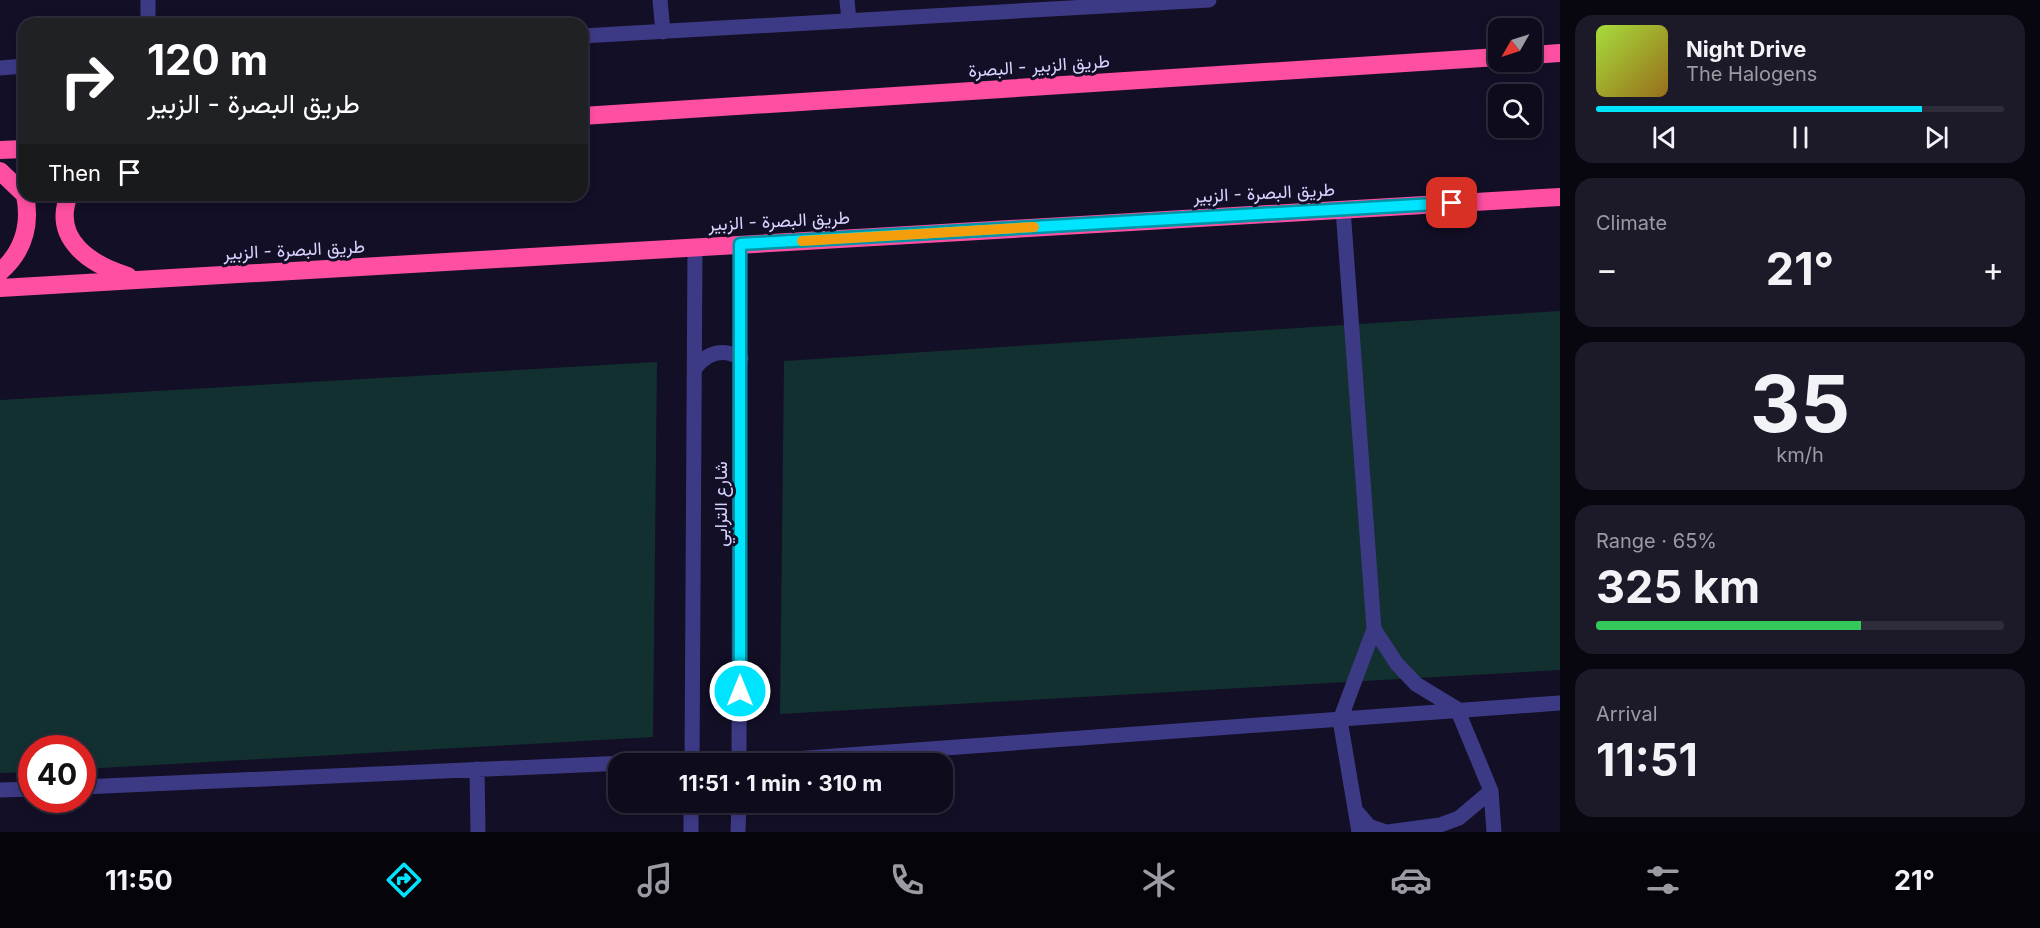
<!DOCTYPE html>
<meta charset="utf-8">
<style>
body{margin:0;font-family:Inter,Vazirmatn,sans-serif;background:#1c1929;color:#f1f3f6;height:100vh;display:flex;flex-direction:column;font-size:22px;white-space:nowrap}
*{box-sizing:border-box;margin:0}
p{font-size:20px;color:#9b9ba3}
.icon{flex:none;width:33px;height:33px;fill:none;stroke:currentColor;stroke-width:2;stroke-linecap:round;stroke-linejoin:round}
.map{position:relative;flex:1;overflow:hidden}
.drawer{display:flex;flex-direction:column;gap:15px;padding:15px;background:#08060f;width:480px}
.drawer>*{flex:none}
.banner{position:absolute;left:18px;top:18px;width:570px;height:183px;border-radius:18px;box-shadow:0 3px 9px #0003,0 0 0 2px #2e2b3b;background:#202124;color:#fff;overflow:hidden}
.needle{width:39px;rotate:231deg}
.controls{position:absolute;left:1488px;top:18px;display:grid;gap:12px}
.controls a{display:grid;place-items:center;width:54px;height:54px;border-radius:12px;background:#0e0b1c;box-shadow:0 3px 9px #0003,0 0 0 2px #2e2b3b;font-size:30px}
.speed{position:absolute;left:18px;top:735px;display:flex;gap:12px;font-size:30px;font-weight:700;text-align:center}
.speed>*{display:grid;place-content:center;width:78px;height:78px;border-radius:50%;background:#0e0b1c;box-shadow:0 3px 9px #0003,0 0 0 2px #2e2b3b;line-height:1}
.speed .limit{border:9px solid #d22;background:#fff;color:#111}
.pin{position:absolute;display:grid;place-items:center;width:51px;height:51px;color:#fff;margin:-26px;border-radius:12px;box-shadow:0 3px 9px #0006}
.me{position:absolute;width:66px;margin:-33px;rotate:0deg;stroke-linejoin:round;filter:drop-shadow(0 0 4px #0008)}
.turn{display:flex;align-items:center;gap:21px;height:126px;padding:0 30px;font-size:27px}
.turn .icon{width:78px;height:78px;stroke-width:2.5}
.turn b{display:block;font-size:42px;line-height:51px}
.then{display:flex;align-items:center;height:57px;padding:0 30px;background:#0003;gap:12px;font-size:22px}
.big{font-size:45px;font-weight:700;line-height:1.1}
.drawer .card{flex:1;display:flex;flex-direction:column;justify-content:center;gap:9px;min-width:0;padding:0 21px;border-radius:18px;background:#1c1929}
.drawer .dial{align-items:center;gap:0}
.dial b{font-size:78px;line-height:1}
.song{display:flex;align-items:center;gap:18px}
.cover{width:72px;height:72px;border-radius:9px;background:linear-gradient(135deg,hsl(80 70% 55%),hsl(40 70% 35%))}
.played{height:6px;border-radius:3px;background:linear-gradient(90deg,#00e5ff 80%,#2e2b3b 80%)}
.keys{display:flex;justify-content:space-around;direction:ltr}
.heat{display:flex;justify-content:space-between;align-items:center;font-size:33px;direction:ltr}
.charge{height:9px;border-radius:4px;background:linear-gradient(90deg,#34c759 65%,#2e2b3b 0)}
.trip{position:absolute;left:608px;top:753px;width:345px;height:60px;border-radius:18px;background:#0e0b1c;box-shadow:0 3px 9px #0003,0 0 0 2px #2e2b3b;font-weight:700;line-height:60px;text-align:center}
.tabs{display:flex;height:96px;justify-content:space-around;align-items:center;background:#06040b;color:#9b9ba3}
.tabs .icon{width:42px;height:42px}
.tabs .on{color:#00e5ff}
.tabs b{font-size:27px;color:#f1f3f6}
main{display:flex;flex:1;min-height:0}
.map>svg:first-child{display:block}
</style>
<main>
<div class="map">
<svg width="1560" height="832" viewBox="0 0 1560 832">
<rect width="100%" height="100%" fill="#130f26"/>
<path fill="#12302f" d="M 1560,311 L 1560,670 L 780,714 L 784,361 Z
M 657,362 L 653,737 L 83,769 L 82,748 L 32,748 L 31,772 L 0,773 L 0,400 Z"/>
<g fill="none" stroke-linecap="round" stroke-linejoin="round">
<path stroke="#3d3a85" stroke-width="15" d="M 148,0 L 148,24
M 660,0 L 663,32
M 847,0 L 849,21
M 582,36 L 1209,0
M 0,68 L 24,66
M 1343,209 L 1374,629 L 1340,720 L 1359,832
M 696,367 C 708,352 724,348 741,358
M 1374,629 L 1397,664 L 1416,684 L 1457,709 L 1491,791 L 1494,832
M 692,764 L 695,247
M 739,764 L 740,245
M 477,769 L 478,832
M 82,787 L 692,760 L 739,763 L 1560,703
M 0,790 L 32,789
M 1356,811 L 1369,826 L 1386,832
M 691,832 L 691,802
M 738,832 L 739,802
M 1388,832 L 1440,825 L 1459,818 L 1491,791"/>
<path stroke="#ff4fa3" stroke-width="18" d="M 1532,55 L 1560,53
M 582,116 L 1498,57
M 0,150 L 24,149
M 0,171 L 24,194
M 69,195 C 51,240 92,265 128,276
M 0,272 C 24,251 31,225 25,195
M 0,288 L 1560,197"/>
</g>
<g fill="none" stroke-linecap="round" stroke-linejoin="round">
<defs>
<path id="route" d="M 740,691 L 740,244 L 1452,203"/>
</defs>
<use href="#route" stroke="#0095a6" stroke-width="15"/>
<use href="#route" stroke="#00e5ff" stroke-width="10"/>
<path stroke="#f59e0b" stroke-width="10" d="M 802,241 L 1034,227"/>
</g>
<g text-anchor="middle" stroke-width="6" stroke-linejoin="round" paint-order="stroke">
<g font-size="18" fill="#d9d4ff" stroke="#130f26">
<text transform="translate(1039 66) rotate(-4)" y="6">طريق الزبير - البصرة</text>
<text transform="translate(1264 193) rotate(-3)" y="6">طريق البصرة - الزبير</text>
<text transform="translate(779 221) rotate(-3)" y="6">طريق البصرة - الزبير</text>
<text transform="translate(294 250) rotate(-3)" y="6">طريق البصرة - الزبير</text>
<text transform="translate(721 504) rotate(-90)" y="6">شارع الترابي</text>
</g>
</g>
</svg>
<div class="controls">
<a><svg class="needle" viewBox="-14 -14 28 28"><path d="M0-13l5 13h-10z" fill="#e53935"/><path d="M0 13l5-13h-10z" fill="#9b9ba3"/></svg></a>
<a><svg class="icon" aria-label="search" viewBox="0 0 24 24"><circle cx="10" cy="10" r="6"/><path d="M15 15l6 6"/></svg></a>
</div>
<div class="speed"><div class="limit">40</div></div>
<div class="pin" style="left:1452px;top:203px;background:#d93025"><svg class="icon" aria-label="arrive" viewBox="0 0 24 24"><path d="M6 21V4h12l-3 4 3 4H6"/></svg></div>
<svg class="me" style="left:740px;top:691px" viewBox="-20 -20 40 40"><circle r="17" fill="#00e5ff" stroke="#fff" stroke-width="3"/><path d="M0-11L8 9 0 5-8 9z" fill="#fff"/></svg>
<div class="trip">11:51 · 1 min · 310 m</div>
<div class="banner">
<div class="turn"><svg class="icon" aria-label="right" viewBox="0 0 24 24"><path d="M7 20v-9h11M14 6l5 5-5 5"/></svg><div><b>120 m</b>طريق البصرة - الزبير</div></div>
<div class="then">Then<svg class="icon" aria-label="arrive" viewBox="0 0 24 24"><path d="M6 21V4h12l-3 4 3 4H6"/></svg></div>
</div>
</div>
<section class="drawer">
<div class="card">
<div class="song"><i class="cover"></i><div><b>Night Drive</b><p>The Halogens</p></div></div>
<div class="played"></div>
<div class="keys"><svg class="icon" aria-label="previous" viewBox="0 0 24 24"><path d="M18 5L8 12l10 7zM5 5v14"/></svg><svg class="icon" aria-label="pause" viewBox="0 0 24 24"><path d="M8 5v14M16 5v14"/></svg><svg class="icon" aria-label="next" viewBox="0 0 24 24"><path d="M6 5l10 7-10 7zM19 5v14"/></svg></div>
</div>
<div class="card"><p>Climate</p>
<div class="heat"><a>−</a><b class="big">21°</b><a>+</a></div>
</div>
<div class="card dial"><b>35</b><p>km/h</p></div>
<div class="card"><p>Range · 65%</p><b class="big">325 km</b><div class="charge"></div></div>
<div class="card"><p>Arrival</p><b class="big">11:51</b></div>
</section>
</main>
<nav class="tabs">
<b>11:50</b>
<svg class="icon on" aria-label="directions" viewBox="0 0 24 24"><path d="M12 3l9 9-9 9-9-9zM9 14v-3h6M13 9l2 2-2 2"/></svg>
<svg class="icon" aria-label="music" viewBox="0 0 24 24"><path d="M9 18V5l10-2v13"/><circle cx="6" cy="18" r="3"/><circle cx="16" cy="16" r="3"/></svg>
<svg class="icon" aria-label="phone" viewBox="0 0 24 24"><path d="M5 4h4l2 5-3 2q2 4 5 5l2-3 5 2v4C11 20 4 13 5 4z"/></svg>
<svg class="icon" aria-label="climate" viewBox="0 0 24 24"><path d="M12 3v18M4 7l16 10M4 17L20 7"/></svg>
<svg class="icon" aria-label="car" viewBox="0 0 24 24"><path d="M5 17H2v-5l4-1 3-4h7l3 4 3 1v5h-3M9 17h6M6 11h13"/><circle cx="7" cy="17" r="2"/><circle cx="17" cy="17" r="2"/></svg>
<svg class="icon" aria-label="filters" viewBox="0 0 24 24"><path d="M4 7h16M4 17h16"/><circle cx="9" cy="7" r="2"/><circle cx="15" cy="17" r="2"/></svg>
<b>21°</b>
</nav>
